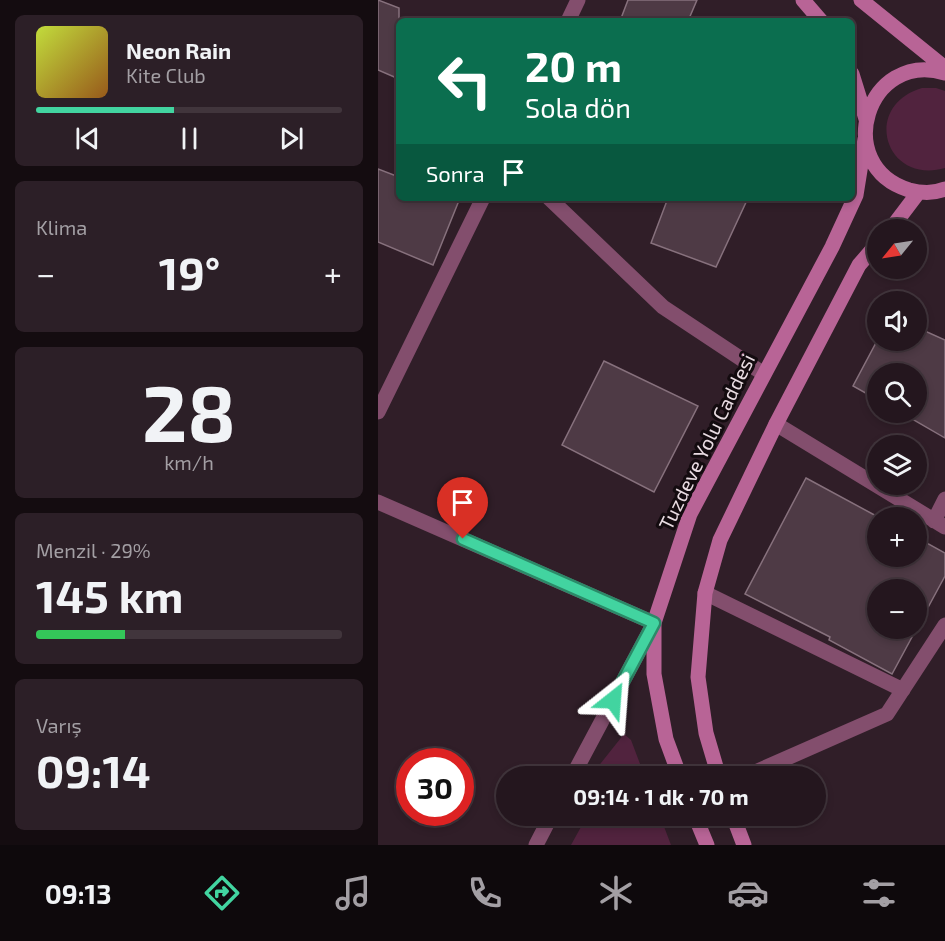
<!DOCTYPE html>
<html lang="tr">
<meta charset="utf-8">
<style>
body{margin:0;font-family:"Exo 2",sans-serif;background:#2c1f27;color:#f1f3f6;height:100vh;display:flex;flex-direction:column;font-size:22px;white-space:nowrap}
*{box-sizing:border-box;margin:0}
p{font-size:20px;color:#a39fa4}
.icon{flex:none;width:33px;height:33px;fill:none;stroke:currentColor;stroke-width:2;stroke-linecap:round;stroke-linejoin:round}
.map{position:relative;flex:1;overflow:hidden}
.panel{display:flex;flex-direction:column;gap:15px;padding:15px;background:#140c10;width:378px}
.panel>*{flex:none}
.guide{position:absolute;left:18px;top:18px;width:459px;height:183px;border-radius:9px;box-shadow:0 3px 9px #0003,0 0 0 2px #41353c;background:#0b6e4f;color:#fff;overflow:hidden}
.needle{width:39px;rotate:240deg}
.tools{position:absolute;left:489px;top:219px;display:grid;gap:12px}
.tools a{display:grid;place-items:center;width:60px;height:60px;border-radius:50%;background:#24161e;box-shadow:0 3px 9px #0003,0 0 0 2px #41353c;font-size:30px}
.speed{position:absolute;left:18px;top:748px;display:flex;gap:12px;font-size:30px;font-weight:700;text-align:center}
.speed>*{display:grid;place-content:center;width:78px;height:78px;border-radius:50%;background:#24161e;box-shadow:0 3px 9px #0003,0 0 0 2px #41353c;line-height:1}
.speed .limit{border:9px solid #d22;background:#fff;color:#111}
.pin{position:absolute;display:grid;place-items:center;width:51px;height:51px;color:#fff;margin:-62px -26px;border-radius:50% 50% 50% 0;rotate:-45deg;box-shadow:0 0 6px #0007}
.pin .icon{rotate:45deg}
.me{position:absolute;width:66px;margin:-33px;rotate:28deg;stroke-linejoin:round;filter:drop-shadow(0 0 4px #0008)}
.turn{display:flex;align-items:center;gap:21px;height:126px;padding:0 30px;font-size:27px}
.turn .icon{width:78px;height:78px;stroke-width:2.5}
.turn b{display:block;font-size:42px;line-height:51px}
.then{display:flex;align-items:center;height:57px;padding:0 30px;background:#0003;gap:12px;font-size:22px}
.big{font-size:45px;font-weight:700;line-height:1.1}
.panel .tile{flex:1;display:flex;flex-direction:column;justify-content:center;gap:9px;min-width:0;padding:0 21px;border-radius:9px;background:#2c1f27}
.panel .dial{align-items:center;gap:0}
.dial b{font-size:78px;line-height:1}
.song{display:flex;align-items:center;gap:18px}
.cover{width:72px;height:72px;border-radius:9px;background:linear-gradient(135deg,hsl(70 70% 55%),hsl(30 70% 35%))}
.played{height:6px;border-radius:3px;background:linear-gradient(90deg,#42d4a0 45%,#41353c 45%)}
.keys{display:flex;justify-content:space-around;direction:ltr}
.heat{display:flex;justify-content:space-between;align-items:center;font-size:33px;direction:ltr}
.charge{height:9px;border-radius:4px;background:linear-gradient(90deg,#34c759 29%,#41353c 0)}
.trip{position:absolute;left:118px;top:766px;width:330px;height:60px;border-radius:30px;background:#24161e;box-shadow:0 3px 9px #0003,0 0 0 2px #41353c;font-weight:700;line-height:60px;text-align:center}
.tabs{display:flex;height:96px;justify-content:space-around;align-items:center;background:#0e090c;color:#a39fa4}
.tabs .icon{width:42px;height:42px}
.tabs .on{color:#42d4a0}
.tabs b{font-size:27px;color:#f1f3f6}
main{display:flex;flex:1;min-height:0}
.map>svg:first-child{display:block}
</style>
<main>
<section class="panel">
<div class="tile">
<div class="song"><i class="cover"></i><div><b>Neon Rain</b><p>Kite Club</p></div></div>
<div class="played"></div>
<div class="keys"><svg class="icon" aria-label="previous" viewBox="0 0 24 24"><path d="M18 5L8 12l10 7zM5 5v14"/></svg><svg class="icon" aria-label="pause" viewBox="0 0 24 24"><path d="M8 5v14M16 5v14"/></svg><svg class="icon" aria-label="next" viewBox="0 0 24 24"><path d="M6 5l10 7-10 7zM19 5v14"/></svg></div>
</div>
<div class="tile"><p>Klima</p>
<div class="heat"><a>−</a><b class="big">19°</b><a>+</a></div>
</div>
<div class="tile dial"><b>28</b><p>km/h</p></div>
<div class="tile"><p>Menzil · 29%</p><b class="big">145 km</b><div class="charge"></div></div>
<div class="tile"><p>Varış</p><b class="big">09:14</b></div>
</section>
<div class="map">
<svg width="567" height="845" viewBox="0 0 567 845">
<rect width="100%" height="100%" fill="#301e28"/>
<path fill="#51233e" d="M 544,88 L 558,88 L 567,91 L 567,168 C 507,185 483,106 544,88 Z
M 246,734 L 253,740 L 267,777 L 225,777 L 219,768 Z
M 209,816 L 282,816 L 293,845 L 193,845 Z"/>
<path fill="#4e3a45" stroke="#87717d" stroke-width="1.5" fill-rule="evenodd" d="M 0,0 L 21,8 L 21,79 L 0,70 Z
M 250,0 L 319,0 L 310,21 L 242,21 Z
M 0,169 L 21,177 L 21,198 L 82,198 L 55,265 L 0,242 Z
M 290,198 L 370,198 L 338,267 L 273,243 Z
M 538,327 L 567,340 L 567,438 L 522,412 L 538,412 L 538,374 L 500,374 L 500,400 L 475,386 L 500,339 L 538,340 Z
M 226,361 L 320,406 L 276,492 L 184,445 Z
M 428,478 L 502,518 L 500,518 L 500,556 L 538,556 L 538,537 L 567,553 L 567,576 L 514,674 L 451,640 L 452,637 L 367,594 ZM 500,590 L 538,590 L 538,628 L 500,628 Z"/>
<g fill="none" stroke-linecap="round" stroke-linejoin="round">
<path stroke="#834e6d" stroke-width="15" d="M 190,21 L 200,0
M 171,198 L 285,307 L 386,374
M 0,412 L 105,198
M 398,424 L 567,527
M 0,502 L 276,623 L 194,777
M 556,521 L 567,499
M 327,593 L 525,690
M 366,777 L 509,714 L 567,625
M 158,845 L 173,816"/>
<path stroke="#b86496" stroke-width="15" d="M 425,0 L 443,21
M 483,0 L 567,68
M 567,73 C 489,49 453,166 531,190 C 543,193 555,194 567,189
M 474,74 L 488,119
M 512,230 L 540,193
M 302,777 L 288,739 L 276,674 L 276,623 L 312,514 L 454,247 L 478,195 L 487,139
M 341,777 L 328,733 L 320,677 L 327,593 L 342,540 L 398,424 L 481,265 L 500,243
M 317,816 L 329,845
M 355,816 L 366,845"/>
</g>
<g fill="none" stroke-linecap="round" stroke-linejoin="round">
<defs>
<path id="route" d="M 85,539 L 276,623 L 235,700"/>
</defs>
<use href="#route" stroke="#2b8a68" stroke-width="15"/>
<use href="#route" stroke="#42d4a0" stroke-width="10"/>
</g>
<g text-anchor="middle" stroke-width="6" stroke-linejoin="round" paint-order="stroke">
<g font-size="20" fill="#e9dce2" stroke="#130b0f">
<text transform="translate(329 442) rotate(-64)" y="7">Tuzdeve Yolu Caddesi</text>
</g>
</g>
</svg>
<div class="tools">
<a><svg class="needle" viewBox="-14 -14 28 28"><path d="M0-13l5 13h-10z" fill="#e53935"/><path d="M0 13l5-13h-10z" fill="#a39fa4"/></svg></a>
<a><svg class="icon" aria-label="sound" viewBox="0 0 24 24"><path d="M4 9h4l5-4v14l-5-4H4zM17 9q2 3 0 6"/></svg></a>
<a><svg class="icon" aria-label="search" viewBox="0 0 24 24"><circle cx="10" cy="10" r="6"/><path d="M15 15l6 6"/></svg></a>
<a><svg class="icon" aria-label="layers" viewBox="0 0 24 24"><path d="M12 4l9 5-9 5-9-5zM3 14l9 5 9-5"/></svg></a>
<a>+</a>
<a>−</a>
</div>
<div class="speed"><div class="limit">30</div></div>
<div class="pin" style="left:85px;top:539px;background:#d93025"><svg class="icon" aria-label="arrive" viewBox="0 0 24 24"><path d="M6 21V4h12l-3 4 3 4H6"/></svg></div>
<svg class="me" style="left:235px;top:700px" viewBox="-20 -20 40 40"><path d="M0-17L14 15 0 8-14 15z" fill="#42d4a0" stroke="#fff" stroke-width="4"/></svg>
<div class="trip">09:14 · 1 dk · 70 m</div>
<div class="guide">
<div class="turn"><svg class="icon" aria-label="left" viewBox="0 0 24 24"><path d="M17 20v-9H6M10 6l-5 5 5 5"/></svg><div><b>20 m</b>Sola dön</div></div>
<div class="then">Sonra<svg class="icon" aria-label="arrive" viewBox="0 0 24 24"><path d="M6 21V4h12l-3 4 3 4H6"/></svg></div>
</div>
</div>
</main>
<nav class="tabs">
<b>09:13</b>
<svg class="icon on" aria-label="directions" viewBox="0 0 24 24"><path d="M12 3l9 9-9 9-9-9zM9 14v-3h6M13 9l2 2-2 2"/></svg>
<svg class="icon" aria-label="music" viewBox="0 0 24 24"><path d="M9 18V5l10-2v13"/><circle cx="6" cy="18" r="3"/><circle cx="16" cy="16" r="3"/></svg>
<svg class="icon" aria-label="phone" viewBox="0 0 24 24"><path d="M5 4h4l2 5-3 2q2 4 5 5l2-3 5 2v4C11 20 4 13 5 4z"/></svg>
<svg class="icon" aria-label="climate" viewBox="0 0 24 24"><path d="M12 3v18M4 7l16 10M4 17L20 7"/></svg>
<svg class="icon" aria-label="car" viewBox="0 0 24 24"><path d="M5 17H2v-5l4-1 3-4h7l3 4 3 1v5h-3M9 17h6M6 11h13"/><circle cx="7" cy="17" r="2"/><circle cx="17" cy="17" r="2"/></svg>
<svg class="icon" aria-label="filters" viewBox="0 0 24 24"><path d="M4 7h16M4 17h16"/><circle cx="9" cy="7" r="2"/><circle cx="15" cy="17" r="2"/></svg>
</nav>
